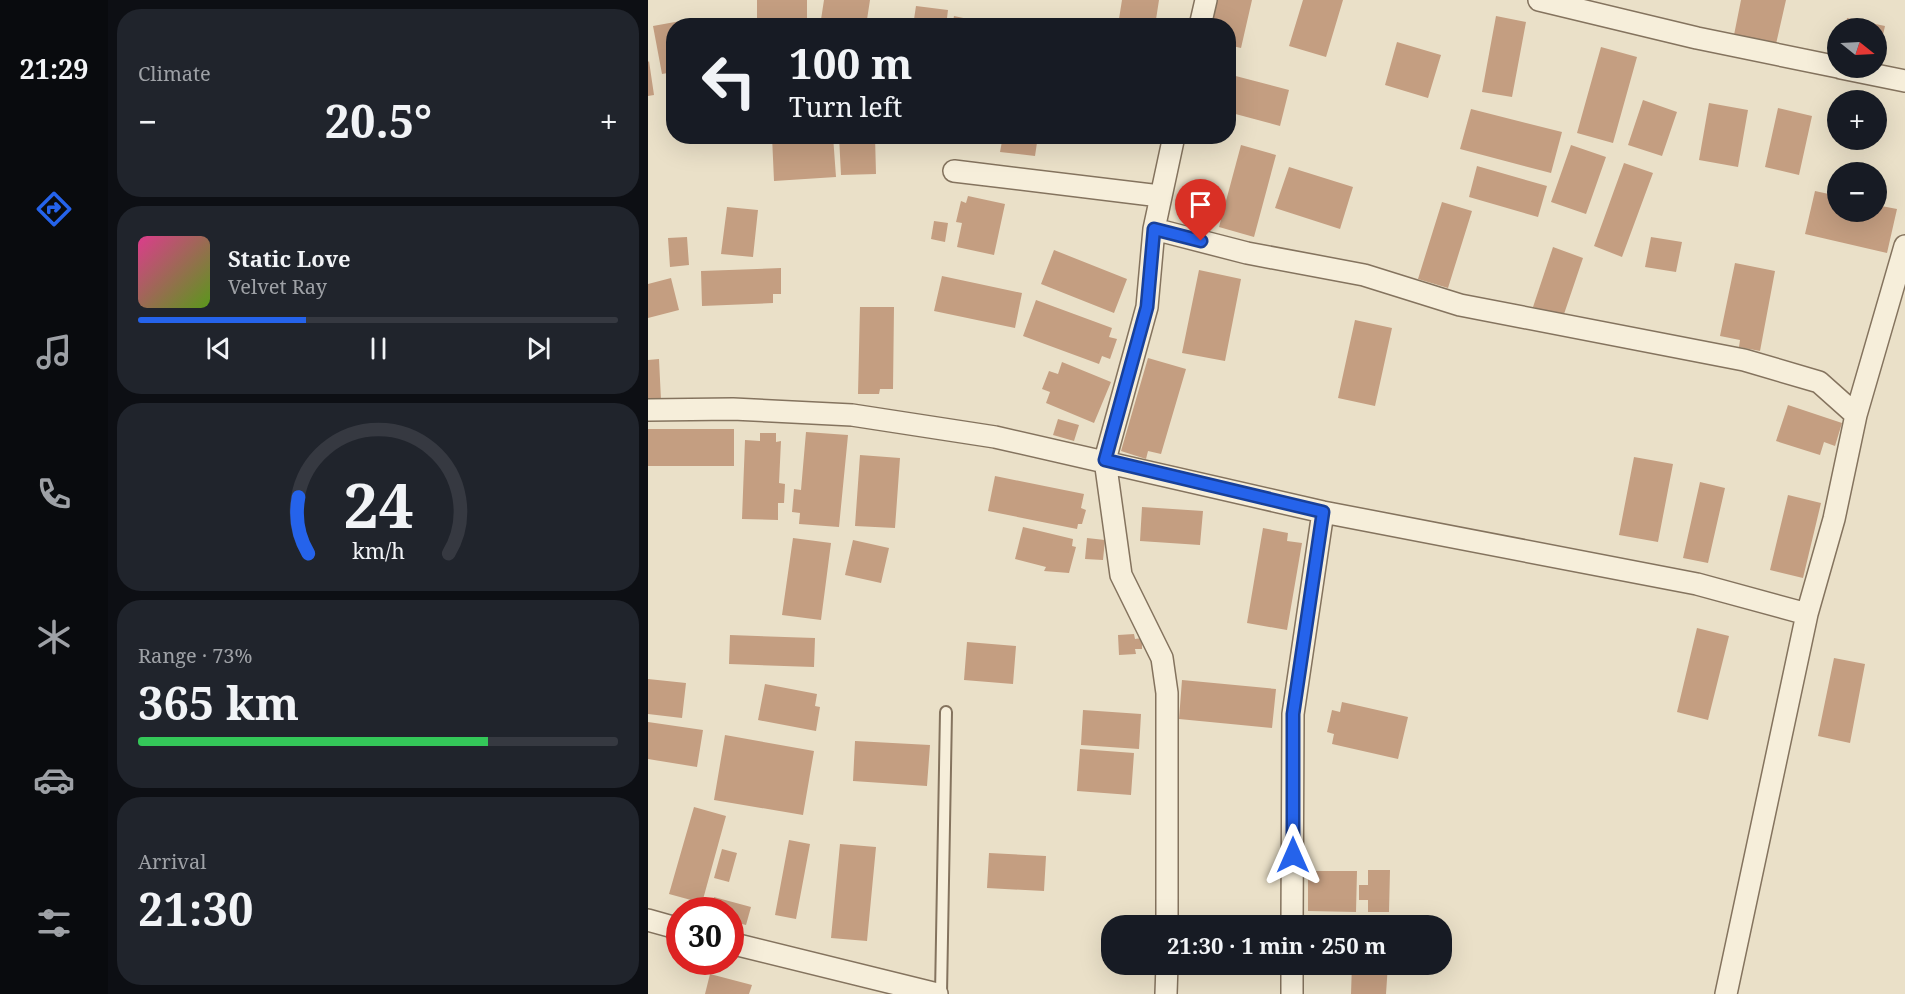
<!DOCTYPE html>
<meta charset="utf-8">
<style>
body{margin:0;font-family:"Noto Serif",serif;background:#20242c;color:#f1f3f6;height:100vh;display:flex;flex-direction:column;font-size:22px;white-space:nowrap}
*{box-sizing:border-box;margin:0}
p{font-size:20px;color:#9ea1a6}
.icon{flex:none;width:33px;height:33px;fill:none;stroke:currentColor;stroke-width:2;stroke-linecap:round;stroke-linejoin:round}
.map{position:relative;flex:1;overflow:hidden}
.panel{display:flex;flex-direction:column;gap:9px;padding:9px;background:#0d0f14;width:540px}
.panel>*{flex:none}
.hud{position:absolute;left:18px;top:18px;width:570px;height:126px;border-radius:24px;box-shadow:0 6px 24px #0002;background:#171b24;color:#f1f3f6;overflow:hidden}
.needle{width:39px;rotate:108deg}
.tools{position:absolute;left:1179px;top:18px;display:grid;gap:12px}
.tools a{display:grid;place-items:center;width:60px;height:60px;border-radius:50%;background:#171b24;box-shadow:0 6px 24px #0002;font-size:30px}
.speed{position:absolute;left:18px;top:897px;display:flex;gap:12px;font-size:30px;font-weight:700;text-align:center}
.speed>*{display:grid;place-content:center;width:78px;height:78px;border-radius:50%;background:#171b24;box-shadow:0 6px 24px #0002;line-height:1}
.speed .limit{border:9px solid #d22;background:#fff;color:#111}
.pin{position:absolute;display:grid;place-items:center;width:51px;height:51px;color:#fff;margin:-62px -26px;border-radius:50% 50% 50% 0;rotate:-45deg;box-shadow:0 0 6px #0007}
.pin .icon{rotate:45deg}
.me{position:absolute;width:66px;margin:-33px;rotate:0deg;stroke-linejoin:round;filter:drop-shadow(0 0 4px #0008)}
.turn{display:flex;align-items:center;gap:21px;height:126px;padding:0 24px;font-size:27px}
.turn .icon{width:78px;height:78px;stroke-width:2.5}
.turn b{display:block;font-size:42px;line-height:51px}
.big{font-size:45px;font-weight:700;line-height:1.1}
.panel .card{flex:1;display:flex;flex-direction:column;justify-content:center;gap:9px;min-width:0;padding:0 21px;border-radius:24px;background:#20242c}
.panel .dial{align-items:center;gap:0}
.dial svg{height:156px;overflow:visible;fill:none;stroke:#363941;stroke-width:7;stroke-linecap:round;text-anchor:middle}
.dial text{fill:#f1f3f6;stroke:none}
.song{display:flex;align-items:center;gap:18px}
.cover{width:72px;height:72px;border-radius:9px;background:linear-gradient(135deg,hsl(330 70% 55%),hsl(90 70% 35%))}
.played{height:6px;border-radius:3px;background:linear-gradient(90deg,#2563eb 35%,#363941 35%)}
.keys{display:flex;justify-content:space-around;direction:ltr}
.heat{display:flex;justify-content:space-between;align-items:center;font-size:33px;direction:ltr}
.charge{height:9px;border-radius:4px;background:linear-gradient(90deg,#34c759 73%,#363941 0)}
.trip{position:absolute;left:453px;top:915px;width:351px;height:60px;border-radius:24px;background:#171b24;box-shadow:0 6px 24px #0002;font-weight:700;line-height:60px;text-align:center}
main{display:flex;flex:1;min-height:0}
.menu{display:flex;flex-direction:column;width:108px;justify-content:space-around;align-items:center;background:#090b0e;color:#9ea1a6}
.menu .icon{width:42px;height:42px}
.menu .selected{color:#2563eb}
.menu b{font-size:27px;color:#f1f3f6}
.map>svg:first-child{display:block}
</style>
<main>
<nav class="menu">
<b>21:29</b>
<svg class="icon selected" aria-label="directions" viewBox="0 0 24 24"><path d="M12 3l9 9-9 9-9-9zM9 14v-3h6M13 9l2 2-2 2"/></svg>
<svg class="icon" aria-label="music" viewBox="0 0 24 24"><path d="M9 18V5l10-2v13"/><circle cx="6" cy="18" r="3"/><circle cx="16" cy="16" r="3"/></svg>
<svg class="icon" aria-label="phone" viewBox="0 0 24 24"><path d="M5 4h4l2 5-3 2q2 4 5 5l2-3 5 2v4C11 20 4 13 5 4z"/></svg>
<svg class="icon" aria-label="climate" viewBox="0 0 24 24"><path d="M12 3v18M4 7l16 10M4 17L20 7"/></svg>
<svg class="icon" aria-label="car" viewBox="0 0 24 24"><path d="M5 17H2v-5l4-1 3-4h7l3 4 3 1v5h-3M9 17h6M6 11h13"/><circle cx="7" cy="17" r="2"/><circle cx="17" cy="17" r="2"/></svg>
<svg class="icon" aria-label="filters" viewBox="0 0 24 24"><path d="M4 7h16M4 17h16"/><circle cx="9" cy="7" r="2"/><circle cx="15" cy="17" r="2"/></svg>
</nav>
<section class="panel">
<div class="card"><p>Climate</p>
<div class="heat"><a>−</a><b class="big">20.5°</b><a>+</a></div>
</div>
<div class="card">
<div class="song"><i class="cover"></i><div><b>Static Love</b><p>Velvet Ray</p></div></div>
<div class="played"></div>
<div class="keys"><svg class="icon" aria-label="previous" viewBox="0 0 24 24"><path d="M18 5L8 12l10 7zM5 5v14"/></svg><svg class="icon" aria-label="pause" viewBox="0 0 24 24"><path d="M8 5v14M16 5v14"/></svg><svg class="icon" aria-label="next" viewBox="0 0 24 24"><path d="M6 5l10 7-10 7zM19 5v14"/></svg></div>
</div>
<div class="card dial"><svg viewBox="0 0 100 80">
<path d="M14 69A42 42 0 1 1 86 69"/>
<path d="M14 69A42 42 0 0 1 9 40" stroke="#2563eb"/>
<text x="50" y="56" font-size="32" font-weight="700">24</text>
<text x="50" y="72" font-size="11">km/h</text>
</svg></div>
<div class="card"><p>Range · 73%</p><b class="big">365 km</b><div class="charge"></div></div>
<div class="card"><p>Arrival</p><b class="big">21:30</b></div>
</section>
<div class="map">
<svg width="1257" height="994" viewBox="0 0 1257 994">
<rect width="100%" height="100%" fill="#eae0c8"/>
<path fill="#c49e81" d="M 109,0 L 159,0 L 159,22 L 109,21 Z
M 176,0 L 222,0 L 218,26 L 172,26 Z
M 474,0 L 511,0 L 507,26 L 470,25 Z
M 568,0 L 604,0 L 593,48 L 580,45 L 580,26 L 562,26 Z
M 655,0 L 695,0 L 678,57 L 641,46 Z
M 1093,0 L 1138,0 L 1128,44 L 1086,35 Z
M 268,6 L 300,10 L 298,26 L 265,26 Z
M 306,16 L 334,22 L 333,26 L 304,26 Z
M 848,16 L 878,22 L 864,97 L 834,92 Z
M 98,18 L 99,26 L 54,26 L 54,24 Z
M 346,18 L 369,25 L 369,26 L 344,26 Z
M 1199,18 L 1237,26 L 1229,61 L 1228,28 L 1197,28 Z
M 38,20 L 39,26 L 26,26 L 26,72 L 14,74 L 5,26 Z
M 749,42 L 793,55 L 780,98 L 737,85 Z
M 953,47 L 989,57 L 965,143 L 929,133 Z
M 1,61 L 6,95 L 0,96 L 0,62 Z
M 580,74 L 641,90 L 632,126 L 580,112 Z
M 995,100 L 1029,112 L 1014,156 L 980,145 Z
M 1061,103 L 1100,110 L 1090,167 L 1051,160 Z
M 1130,108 L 1164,116 L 1151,175 L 1117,167 Z
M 823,109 L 914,132 L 903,173 L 812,149 Z
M 124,136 L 185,136 L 188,177 L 126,181 Z
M 191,136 L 227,136 L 228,174 L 193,175 Z
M 355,136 L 390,136 L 387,156 L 352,152 Z
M 593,145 L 628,155 L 606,237 L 571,227 Z
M 923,145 L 958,157 L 938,214 L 903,202 Z
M 976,163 L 1005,173 L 974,257 L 946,246 Z
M 829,166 L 899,186 L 890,217 L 821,197 Z
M 641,167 L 705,187 L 692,229 L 627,208 Z
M 1167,191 L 1190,196 L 1190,212 L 1228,212 L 1228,205 L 1249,209 L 1239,253 L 1157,234 Z
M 320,196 L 357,204 L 346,255 L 309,247 L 314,223 L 308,222 L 313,201 L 318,203 Z
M 794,202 L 824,211 L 800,288 L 770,279 Z
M 79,207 L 110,210 L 105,257 L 73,254 Z
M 286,221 L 300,223 L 297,242 L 283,239 Z
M 39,237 L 41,265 L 22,267 L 20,238 Z
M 1003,237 L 1034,242 L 1028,272 L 997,267 Z
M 905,247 L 935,258 L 915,317 L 885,307 Z
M 406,250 L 479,279 L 466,313 L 393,284 Z
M 1087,263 L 1127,271 L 1112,351 L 1091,347 L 1092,340 L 1072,336 Z
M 133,268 L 133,294 L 125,294 L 125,303 L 54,306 L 53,271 Z
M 551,270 L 593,279 L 577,361 L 534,353 Z
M 294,276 L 374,293 L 367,328 L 286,311 Z
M 23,278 L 31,310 L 0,318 L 0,284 Z
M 388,300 L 464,328 L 461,337 L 469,339 L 462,359 L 454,356 L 451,364 L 375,336 Z
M 212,307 L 246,307 L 245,389 L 232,389 L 231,394 L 210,394 Z
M 707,320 L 744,328 L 727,406 L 690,398 Z
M 500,358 L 538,369 L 513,454 L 500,451 L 498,459 L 473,451 Z
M 11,359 L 13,400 L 0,400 L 0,360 Z
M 414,362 L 463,382 L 446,423 L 398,403 L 402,392 L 394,389 L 401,371 L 410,374 Z
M 1140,405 L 1194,423 L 1187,446 L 1176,442 L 1172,455 L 1128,441 Z
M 410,419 L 431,425 L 426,441 L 405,435 Z
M 0,429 L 86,429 L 86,466 L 0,466 Z
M 158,432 L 200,435 L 191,527 L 151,524 L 152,513 L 144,512 L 146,489 L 153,490 Z
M 112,433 L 128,433 L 128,442 L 133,441 L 131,483 L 137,484 L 136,503 L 130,503 L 130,520 L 94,519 L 97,440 L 112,441 Z
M 212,455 L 252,458 L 247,528 L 207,526 Z
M 986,457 L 1025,464 L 1010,542 L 971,535 Z
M 347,476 L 436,494 L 433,508 L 438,510 L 434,524 L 430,524 L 429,529 L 340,511 Z
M 1052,482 L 1077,488 L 1060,563 L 1035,558 Z
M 1140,495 L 1173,503 L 1155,578 L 1122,570 Z
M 494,507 L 555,511 L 552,545 L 492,541 Z
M 375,527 L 425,539 L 424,546 L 428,547 L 421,573 L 396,571 L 398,567 L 367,559 Z
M 615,528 L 640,533 L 639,541 L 654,543 L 639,630 L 599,623 Z
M 145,538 L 183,543 L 173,620 L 134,615 Z
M 439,538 L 457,540 L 455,560 L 437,559 Z
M 205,540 L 241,548 L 233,583 L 197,575 Z
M 1049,628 L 1081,636 L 1060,720 L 1029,712 Z
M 486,634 L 487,639 L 494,638 L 494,649 L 487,649 L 488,654 L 471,655 L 470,635 Z
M 82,635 L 167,638 L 166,667 L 81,664 Z
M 319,642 L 368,646 L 365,684 L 316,680 Z
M 1186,658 L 1217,664 L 1202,743 L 1170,736 Z
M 0,679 L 38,683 L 34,718 L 0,714 Z
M 534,680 L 628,689 L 624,728 L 531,719 Z
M 117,684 L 169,694 L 167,706 L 172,707 L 168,731 L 110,720 Z
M 694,702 L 760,717 L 750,759 L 684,744 L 686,734 L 679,732 L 684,710 L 692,712 Z
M 435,710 L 493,714 L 491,749 L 433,745 Z
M 0,722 L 55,730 L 49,767 L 0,759 Z
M 77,735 L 166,751 L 155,815 L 66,800 Z
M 207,741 L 282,745 L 279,786 L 205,781 Z
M 432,749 L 486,753 L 483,795 L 429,791 Z
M 46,807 L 78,816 L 54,903 L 21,894 Z
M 141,840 L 162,844 L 148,919 L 127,915 Z
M 192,844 L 228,847 L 219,941 L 183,938 Z
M 74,849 L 89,853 L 81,882 L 66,878 Z
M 341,853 L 398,856 L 396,891 L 339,888 Z
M 720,870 L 742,870 L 741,912 L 720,912 L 720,900 L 711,900 L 711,885 L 720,885 Z
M 660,871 L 709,871 L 708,912 L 660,911 Z
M 66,897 L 103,907 L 98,925 L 82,921 L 82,910 L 62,910 Z
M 707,919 L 742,920 L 742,926 L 706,926 Z
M 704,964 L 740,964 L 738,994 L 703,994 Z
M 62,974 L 104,985 L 101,994 L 57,994 Z"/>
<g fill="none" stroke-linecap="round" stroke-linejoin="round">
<defs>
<path id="service" d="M 293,994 L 298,712"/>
<path id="minor" d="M 891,0 L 1049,38 L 1190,67
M 552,26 L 558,0
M 1193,68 L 1257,81
M 306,171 L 512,196
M 506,229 L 599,253 L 716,275 L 812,305 L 1096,360 L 1171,382 L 1208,415
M 0,410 L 85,409 L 204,415 L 347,437 L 675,512 L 1049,584 L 1159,614
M 0,920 L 32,929
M 519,926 L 519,693 L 514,658 L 473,575 L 457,460 L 499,307 L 506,229 L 526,136
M 644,926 L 645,714 L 675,512
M 82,943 L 289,994
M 518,994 L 519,964
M 644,994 L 644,964
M 1078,994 L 1159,614 L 1186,519 L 1208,415 L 1257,246"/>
</defs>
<use href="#service" stroke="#84735e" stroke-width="14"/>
<use href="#minor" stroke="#84735e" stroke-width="24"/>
<use href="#service" stroke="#f6eeda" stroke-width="10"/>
<use href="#minor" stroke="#f6eeda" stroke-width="21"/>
</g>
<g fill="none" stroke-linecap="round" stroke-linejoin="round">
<defs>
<path id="route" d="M 553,241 L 506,229 L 499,307 L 457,460 L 675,512 L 645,714 L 645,855"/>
</defs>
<use href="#route" stroke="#184099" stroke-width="15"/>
<use href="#route" stroke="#2563eb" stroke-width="10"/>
</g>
</svg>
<div class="tools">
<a><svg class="needle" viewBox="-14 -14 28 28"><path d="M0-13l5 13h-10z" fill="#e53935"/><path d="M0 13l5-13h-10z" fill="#9ea1a6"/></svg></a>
<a>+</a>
<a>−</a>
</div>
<div class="speed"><div class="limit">30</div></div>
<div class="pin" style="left:553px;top:241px;background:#d93025"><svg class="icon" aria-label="arrive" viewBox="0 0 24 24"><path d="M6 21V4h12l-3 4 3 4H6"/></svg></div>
<svg class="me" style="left:645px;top:855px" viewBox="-20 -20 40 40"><path d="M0-17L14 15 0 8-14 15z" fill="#2563eb" stroke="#fff" stroke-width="4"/></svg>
<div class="trip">21:30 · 1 min · 250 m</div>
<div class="hud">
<div class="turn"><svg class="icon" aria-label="left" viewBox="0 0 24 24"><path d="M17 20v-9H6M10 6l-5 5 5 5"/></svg><div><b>100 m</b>Turn left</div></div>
</div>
</div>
</main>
